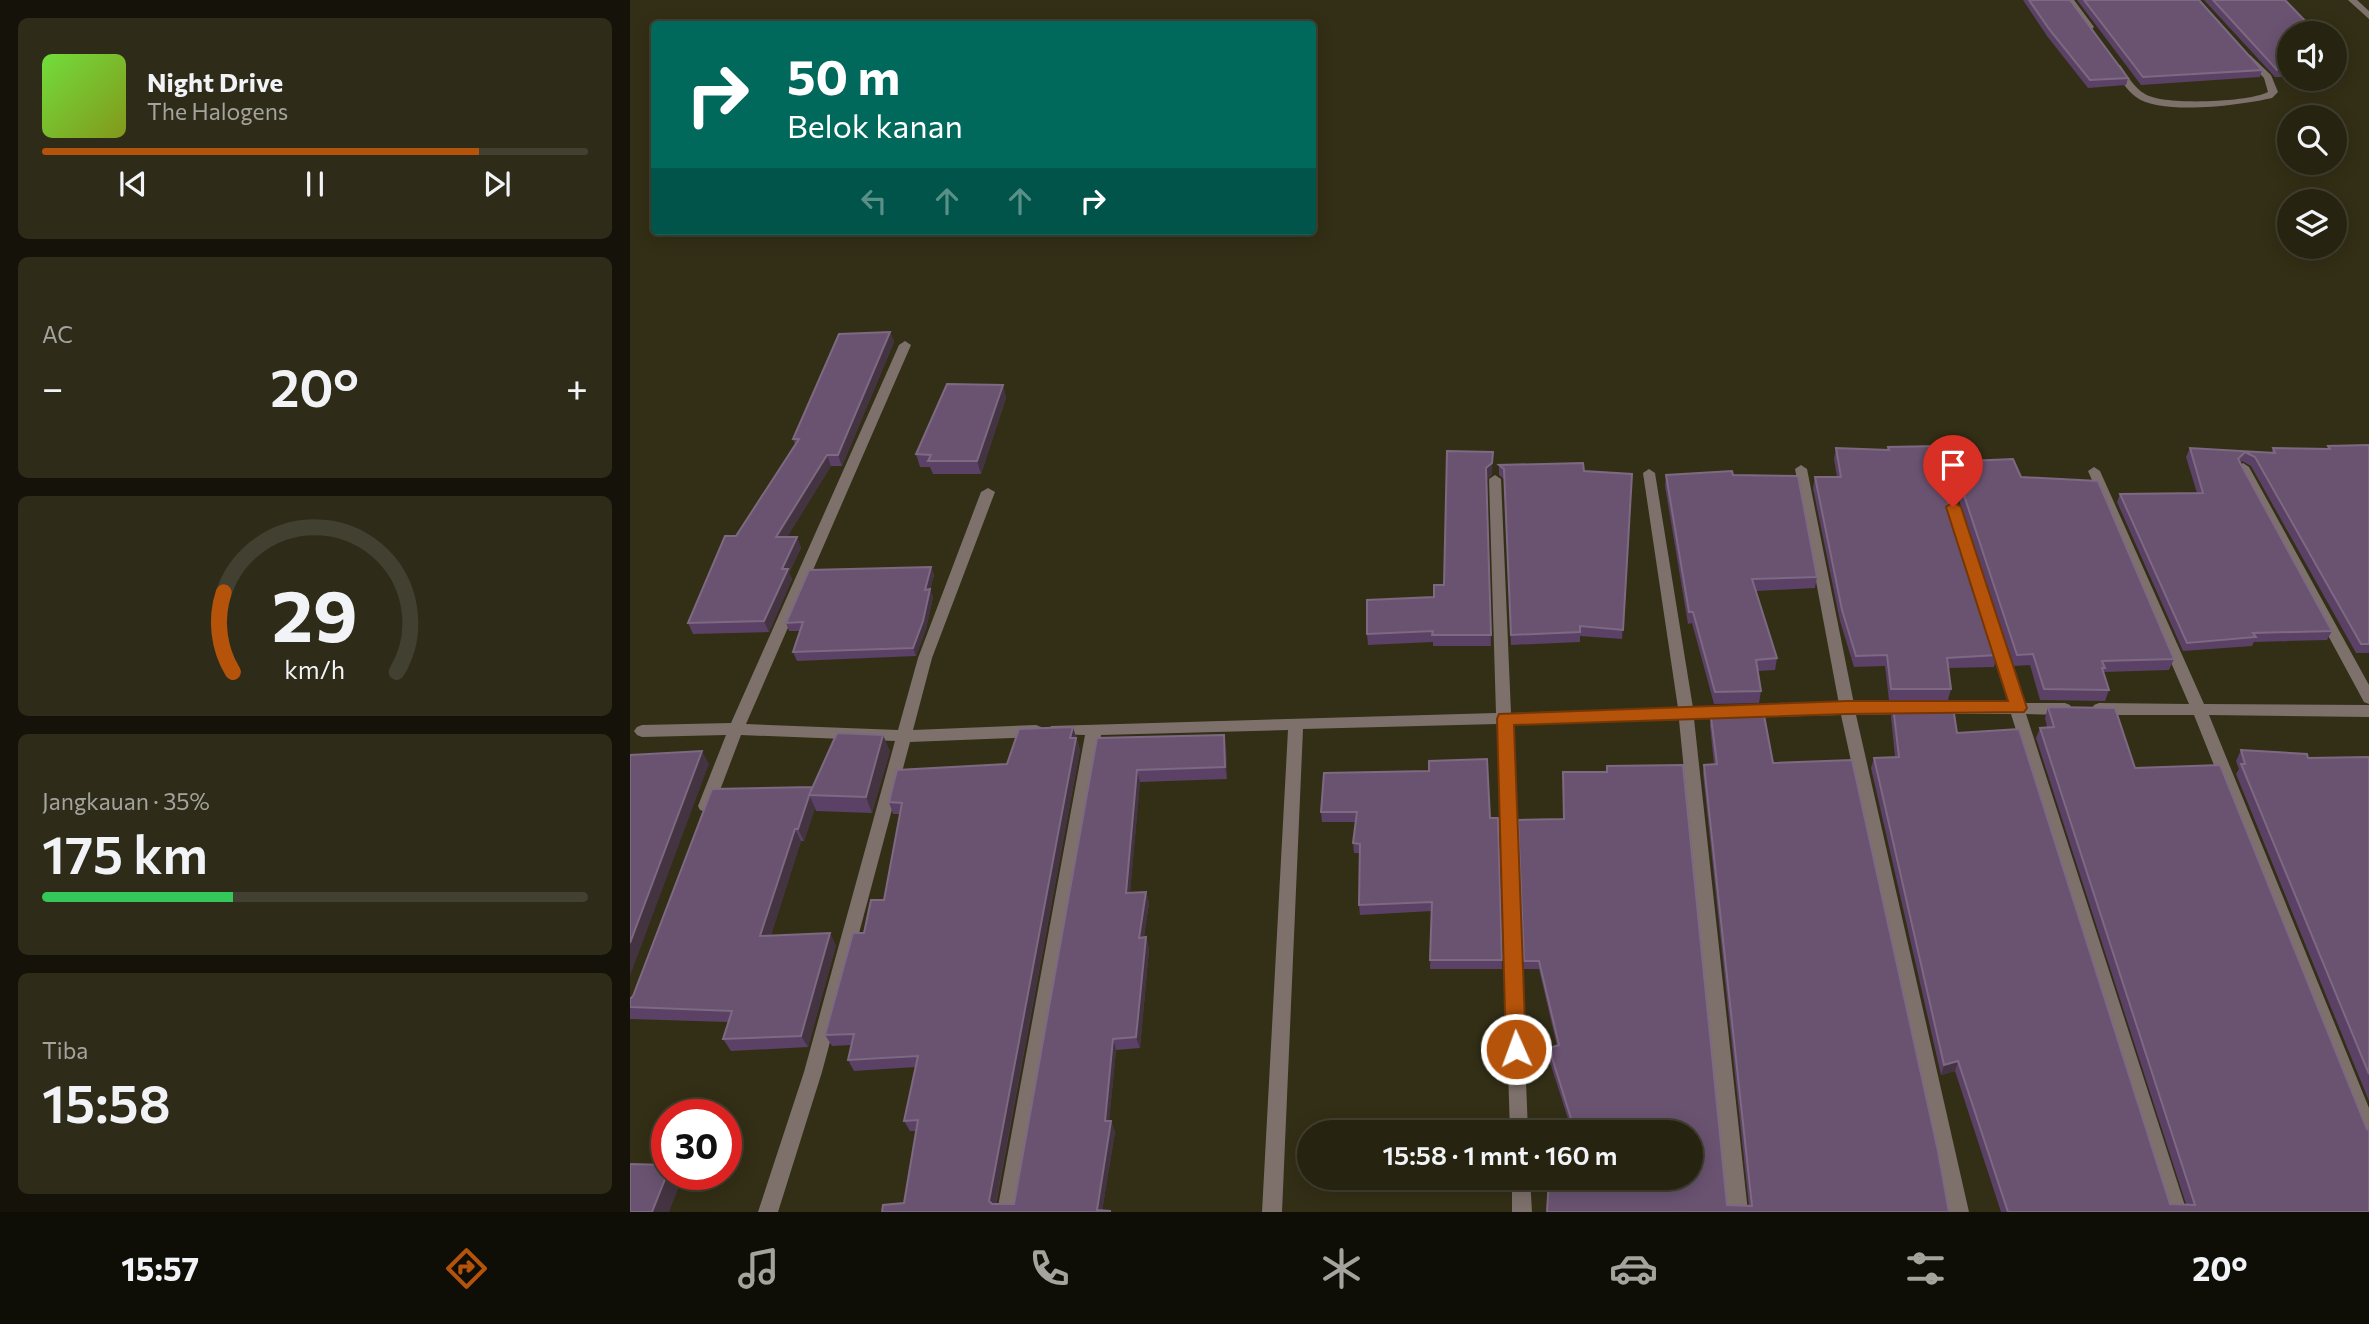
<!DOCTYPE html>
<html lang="id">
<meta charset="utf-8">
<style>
body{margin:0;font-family:Commissioner,sans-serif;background:#2e2b19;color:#f1f3f6;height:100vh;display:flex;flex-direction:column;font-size:26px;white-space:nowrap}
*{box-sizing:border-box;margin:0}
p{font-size:23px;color:#a4a49f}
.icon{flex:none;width:38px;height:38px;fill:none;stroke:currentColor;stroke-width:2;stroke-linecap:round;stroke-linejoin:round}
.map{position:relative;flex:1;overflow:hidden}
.sheet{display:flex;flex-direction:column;gap:18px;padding:18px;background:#151309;width:630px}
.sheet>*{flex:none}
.top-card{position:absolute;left:21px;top:21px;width:665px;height:214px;border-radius:7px;box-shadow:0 4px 18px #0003,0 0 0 2px #424030;background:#00695c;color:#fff;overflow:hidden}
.fabs{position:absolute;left:1647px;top:21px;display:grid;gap:14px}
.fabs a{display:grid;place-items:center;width:70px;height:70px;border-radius:50%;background:#262310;box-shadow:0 4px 18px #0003,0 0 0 2px #424030;font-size:35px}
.speed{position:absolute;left:21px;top:1099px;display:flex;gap:14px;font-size:35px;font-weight:700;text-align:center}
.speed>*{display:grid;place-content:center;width:91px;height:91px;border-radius:50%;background:#262310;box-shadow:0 4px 18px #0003,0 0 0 2px #424030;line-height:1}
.speed .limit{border:10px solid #d22;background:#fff;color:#111}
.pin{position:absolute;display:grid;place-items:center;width:60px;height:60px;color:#fff;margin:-72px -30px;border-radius:50% 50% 50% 0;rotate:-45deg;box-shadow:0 0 7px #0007}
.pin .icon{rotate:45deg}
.me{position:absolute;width:77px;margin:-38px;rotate:358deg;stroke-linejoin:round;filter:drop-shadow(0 0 5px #0008)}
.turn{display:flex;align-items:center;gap:24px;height:147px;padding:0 21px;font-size:32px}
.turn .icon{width:91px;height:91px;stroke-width:2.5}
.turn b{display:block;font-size:49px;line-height:60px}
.lanes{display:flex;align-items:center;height:66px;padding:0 21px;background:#0003;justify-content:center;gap:35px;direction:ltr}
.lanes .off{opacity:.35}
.big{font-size:52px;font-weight:600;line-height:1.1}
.sheet .card{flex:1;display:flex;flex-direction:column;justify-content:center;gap:10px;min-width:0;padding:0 24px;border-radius:10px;background:#2e2b19}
.sheet .dial{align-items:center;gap:0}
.dial svg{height:182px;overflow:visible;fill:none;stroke:#424030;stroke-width:7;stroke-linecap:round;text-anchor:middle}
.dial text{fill:#f1f3f6;stroke:none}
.song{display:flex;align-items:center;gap:21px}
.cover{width:84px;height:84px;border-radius:10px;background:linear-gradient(135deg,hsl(100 70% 55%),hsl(70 70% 35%))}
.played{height:7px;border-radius:4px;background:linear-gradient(90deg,#b45309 80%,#424030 80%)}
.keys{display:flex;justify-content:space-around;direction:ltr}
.heat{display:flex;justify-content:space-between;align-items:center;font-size:38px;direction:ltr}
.charge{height:10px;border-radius:5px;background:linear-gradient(90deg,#34c759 35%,#424030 0)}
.trip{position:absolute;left:667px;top:1120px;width:406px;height:70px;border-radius:35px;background:#262310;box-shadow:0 4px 18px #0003,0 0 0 2px #424030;font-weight:600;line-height:70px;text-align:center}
.menu{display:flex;height:112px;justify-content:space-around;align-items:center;background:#0f0e06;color:#a4a49f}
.menu .icon{width:49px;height:49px}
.menu .on{color:#b45309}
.menu b{font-size:32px;color:#f1f3f6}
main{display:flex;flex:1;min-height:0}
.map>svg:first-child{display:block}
</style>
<main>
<section class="sheet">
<div class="card">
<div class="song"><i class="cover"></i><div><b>Night Drive</b><p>The Halogens</p></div></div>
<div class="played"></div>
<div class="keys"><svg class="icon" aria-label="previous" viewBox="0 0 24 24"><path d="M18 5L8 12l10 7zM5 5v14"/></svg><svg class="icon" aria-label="pause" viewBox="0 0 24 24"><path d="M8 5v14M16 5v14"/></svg><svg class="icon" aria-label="next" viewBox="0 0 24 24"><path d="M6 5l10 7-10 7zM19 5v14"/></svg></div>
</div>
<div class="card"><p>AC</p>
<div class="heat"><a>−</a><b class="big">20°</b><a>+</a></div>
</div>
<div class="card dial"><svg viewBox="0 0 100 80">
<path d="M14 69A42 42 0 1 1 86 69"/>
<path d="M14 69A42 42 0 0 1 10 34" stroke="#b45309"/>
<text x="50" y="56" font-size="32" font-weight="700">29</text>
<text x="50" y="72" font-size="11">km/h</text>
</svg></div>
<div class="card"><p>Jangkauan · 35%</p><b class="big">175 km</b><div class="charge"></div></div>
<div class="card"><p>Tiba</p><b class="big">15:58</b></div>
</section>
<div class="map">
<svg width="1739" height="1212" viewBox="0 0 1739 1212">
<rect width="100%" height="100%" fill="#332f16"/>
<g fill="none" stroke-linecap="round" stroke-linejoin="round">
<path fill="#7e716c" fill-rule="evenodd" d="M 1436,0 L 1444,0 L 1464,27 L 1462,29 L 1456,29 Z
M 1718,0 L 1727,0 L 1739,11 L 1739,19 Z
M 1620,55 L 1641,75 L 1648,92 L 1642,98 C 1612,105 1531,116 1506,97 C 1496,90 1489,77 1482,67 L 1490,65 C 1497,75 1504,88 1515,94 C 1533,106 1620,102 1638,92 L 1634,78 L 1615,58 Z
M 275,341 L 281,345 L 116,724 L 268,730 L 288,658 L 351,492 L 358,488 L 365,492 L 302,658 L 283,730 L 406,725 L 411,727 L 414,731 L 411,735 L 406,737 L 280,742 L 192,1072 L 148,1212 L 128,1212 L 174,1072 L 265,741 L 111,735 L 84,806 L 82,810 L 76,812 L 70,810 L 68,806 L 96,735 L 12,737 L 7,735 L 4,731 L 7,727 L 12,725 L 101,723 L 269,345 Z
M 1613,463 L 1619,467 L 1739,685 L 1739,704 L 1734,702 L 1607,467 Z
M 1171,465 L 1177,469 L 1224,704 L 1281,702 L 1286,704 L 1288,708 L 1286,712 L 1281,714 L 1226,715 L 1339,1212 L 1319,1212 L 1211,715 L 1064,719 L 1118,1212 L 1098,1212 L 1049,720 L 882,724 L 898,1132 L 880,1132 L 867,724 L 673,729 L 652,1212 L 632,1212 L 658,730 L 471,735 L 387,1212 L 367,1212 L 455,735 L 421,734 L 418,730 L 421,726 L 866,713 L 859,479 L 865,475 L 871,479 L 881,713 L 1048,708 L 1013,473 L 1019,469 L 1025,473 L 1063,708 L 1209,704 L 1165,469 Z
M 1464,467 L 1470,471 L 1574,704 L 1739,705 L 1739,717 L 1579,715 L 1739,1108 L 1739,1140 L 1732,1137 L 1730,1131 L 1564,715 L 1469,715 L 1464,713 L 1462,709 L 1464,705 L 1469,703 L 1559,704 L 1458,471 Z
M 1314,476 L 1320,480 L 1392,703 L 1435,703 L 1440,705 L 1442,709 L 1440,713 L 1435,715 L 1396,714 L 1557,1212 L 1537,1212 L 1381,714 L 1304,714 L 1299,712 L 1297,708 L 1299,704 L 1304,702 L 1378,703 L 1308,480 Z
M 882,1178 L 900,1178 L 902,1212 L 882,1212 Z"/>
</g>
<path fill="#5a4165" d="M 1393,0 L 1440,0 L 1498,78 L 1496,85 L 1458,88 L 1417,36 Z
M 1447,0 L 1569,0 L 1632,70 L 1630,77 L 1511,85 Z
M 1574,0 L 1655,0 L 1659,33 L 1659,77 L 1645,77 Z
M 1704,54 L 1714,63 L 1712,66 L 1715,68 L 1712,75 L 1704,76 Z
M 260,332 L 264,342 L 212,466 L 201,466 L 157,537 L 167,537 L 171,548 L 159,573 L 162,579 L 139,632 L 63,634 L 58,623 L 106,536 L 165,444 L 163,439 Z
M 373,385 L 376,398 L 351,474 L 303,474 L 300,467 L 290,467 L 286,454 Z
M 1739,445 L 1739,653 L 1726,653 L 1621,466 L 1612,461 L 1610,463 L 1702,631 L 1697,640 L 1624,642 L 1622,646 L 1553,651 L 1487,502 L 1490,494 L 1567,493 L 1556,457 L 1560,448 L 1641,453 L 1643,448 L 1697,449 L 1698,446 Z
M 1258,447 L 1314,462 L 1391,477 L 1544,659 L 1539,670 L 1474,672 L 1479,690 L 1475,701 L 1410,700 L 1400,665 L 1384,666 L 1322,479 L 1313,474 L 1310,476 L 1367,655 L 1364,667 L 1318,668 L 1321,689 L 1318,700 L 1259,700 L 1255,666 L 1224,667 L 1210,621 L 1183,488 L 1185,477 L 1207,477 L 1204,459 L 1206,448 L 1257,450 Z
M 817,451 L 862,474 L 857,479 L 861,646 L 803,646 L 803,642 L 738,645 L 737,634 L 804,597 L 814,585 Z
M 869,465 L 1002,474 L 992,639 L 950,636 L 950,642 L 881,645 L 874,479 L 869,475 Z
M 1036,475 L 1103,475 L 1187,577 L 1185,588 L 1126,591 L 1147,658 L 1145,670 L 1128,671 L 1131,691 L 1129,703 L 1084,704 L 1062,623 L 1058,624 L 1035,486 Z
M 301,567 L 304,575 L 300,590 L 303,597 L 296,629 L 286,656 L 167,661 L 163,652 L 170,631 L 159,631 L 156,623 Z
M 1263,706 L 1327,733 L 1540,1204 L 1556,1204 L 1406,738 L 1410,728 L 1417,727 L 1415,718 L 1418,707 L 1505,768 L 1739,1212 L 1371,1212 L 1325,1071 L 1311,1075 L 1241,768 L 1244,758 L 1265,757 L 1261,717 Z
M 1089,712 L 1143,763 L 1319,1212 L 917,1212 L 941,1128 L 918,1056 L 919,1048 L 927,1046 L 909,969 L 894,969 L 888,828 L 933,819 L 933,772 L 976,772 L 977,766 L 1097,1205 L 1119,1206 L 1073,773 L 1074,765 L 1084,764 L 1080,726 L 1081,718 L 1089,718 Z
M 443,727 L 450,750 L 366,1204 L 384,1204 L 467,738 L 596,746 L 597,779 L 510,782 L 500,892 L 516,892 L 519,903 L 514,937 L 516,937 L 519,949 L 510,1048 L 486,1050 L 479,1121 L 481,1121 L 485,1132 L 472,1211 L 480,1211 L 481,1212 L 252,1212 L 274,1203 L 286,1131 L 280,1131 L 274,1121 L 286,1067 L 224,1071 L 218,1060 L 221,1045 L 202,1046 L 195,1035 L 234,933 L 254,900 L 270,814 L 263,814 L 259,802 L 377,764 Z
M 1611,750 L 1678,758 L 1739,757 L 1739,1101 L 1606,774 L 1609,769 L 1606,761 Z
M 260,751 L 242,813 L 186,811 L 185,808 L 174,841 L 171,841 L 141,935 L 206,945 L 178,1047 L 101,1051 L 93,1039 L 98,1022 L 0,1019 L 0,999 L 182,787 Z
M 694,773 L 860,818 L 868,818 L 872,969 L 800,969 L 802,911 L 730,915 L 729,905 L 730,853 L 724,853 L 723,843 L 726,822 L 692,822 L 691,812 Z"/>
<path fill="#443341" d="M 260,332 L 264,342 L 212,466 L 208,455 Z
M 373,385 L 376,398 L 351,474 L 347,461 Z
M 863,452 L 862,474 L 856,479 L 856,468 Z
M 197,455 L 201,466 L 151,547 L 146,537 Z
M 1315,463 L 1313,474 L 1306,481 L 1308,470 Z
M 167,537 L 171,548 L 159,573 L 162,579 L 139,632 L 134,621 L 152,569 Z
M 301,567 L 304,575 L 300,590 L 303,597 L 296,629 L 286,656 L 283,648 Z
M 443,727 L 446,739 L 440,738 Z
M 253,735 L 260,751 L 242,813 L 236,797 Z
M 594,735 L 596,746 L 597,779 L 595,767 Z
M 446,738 L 450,750 L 364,1212 L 359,1201 Z
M 72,751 L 79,764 L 0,976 L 0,943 Z
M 507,770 L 510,782 L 499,904 L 496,893 Z
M 179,795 L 185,808 L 174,841 L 168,829 Z
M 165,829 L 171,841 L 137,948 L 130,936 Z
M 516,892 L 519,903 L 512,949 L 509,938 Z
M 200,933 L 206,945 L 178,1047 L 171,1036 Z
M 516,937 L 519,949 L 510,1048 L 506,1037 Z
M 483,1039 L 486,1050 L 478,1132 L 475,1121 Z
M 1328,1061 L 1325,1071 L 1311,1075 L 1314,1065 Z
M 481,1121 L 485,1132 L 472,1212 L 467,1210 Z
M 37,1174 L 48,1174 L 52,1179 L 39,1212 L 22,1212 Z"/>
<path fill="#6a5371" stroke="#7d6981" stroke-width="2" d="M 1399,0 L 1440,0 L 1498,78 L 1460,80 L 1419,29 Z
M 1454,0 L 1569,0 L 1632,70 L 1513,77 Z
M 1583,0 L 1655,0 L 1687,33 L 1659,33 L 1659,69 L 1647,70 Z
M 1704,54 L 1714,63 L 1710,63 L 1715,68 L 1704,68 Z
M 260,332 L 208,455 L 197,455 L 146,537 L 167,537 L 152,569 L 158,569 L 134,621 L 58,623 L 95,536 L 106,536 L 169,439 L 163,439 L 209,334 Z
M 317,384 L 373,385 L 347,461 L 298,461 L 301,455 L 286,454 Z
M 1739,445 L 1739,644 L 1731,644 L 1625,457 L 1615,452 L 1608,459 L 1702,631 L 1623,633 L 1626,637 L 1557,643 L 1490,494 L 1573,493 L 1560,448 L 1645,453 L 1643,448 L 1700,449 L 1698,446 Z
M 1308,446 L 1314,462 L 1383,459 L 1391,477 L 1468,481 L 1544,659 L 1472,661 L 1475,668 L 1472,668 L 1479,690 L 1414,689 L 1403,654 L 1387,655 L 1325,468 L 1315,463 L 1308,470 L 1367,655 L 1317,658 L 1321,689 L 1261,689 L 1257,655 L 1226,656 L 1212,610 L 1185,477 L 1211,477 L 1206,448 L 1259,450 L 1258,447 Z
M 817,451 L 863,452 L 862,463 L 856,468 L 861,635 L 802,635 L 803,631 L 737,634 L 737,600 L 804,597 L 804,585 L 814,585 Z
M 953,463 L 954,471 L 1002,474 L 993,630 L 950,626 L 950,632 L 881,635 L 874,469 L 869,465 Z
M 1102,471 L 1103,475 L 1168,476 L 1187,577 L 1122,579 L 1147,658 L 1126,660 L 1131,691 L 1085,692 L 1063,612 L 1059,612 L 1036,475 Z
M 301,567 L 295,590 L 300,589 L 293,621 L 283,648 L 163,652 L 173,622 L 156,623 L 179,570 Z
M 1263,706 L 1323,707 L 1327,733 L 1389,729 L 1540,1204 L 1565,1205 L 1410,728 L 1424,727 L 1418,707 L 1485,708 L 1505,768 L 1590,765 L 1737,1129 L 1739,1130 L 1739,1212 L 1378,1212 L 1328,1061 L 1314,1065 L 1244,758 L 1269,757 Z
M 1133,710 L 1143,763 L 1222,760 L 1308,1151 L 1319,1212 L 917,1212 L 919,1178 L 1060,1178 L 1060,1132 L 921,1132 L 922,1126 L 944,1128 L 919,1048 L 929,1045 L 909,961 L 894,961 L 888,820 L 934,819 L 933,772 L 977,772 L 977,766 L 1053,765 L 1097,1205 L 1122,1206 L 1074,765 L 1087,764 L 1081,718 L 1091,718 L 1089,712 Z
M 443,727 L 440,738 L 446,738 L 359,1201 L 362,1204 L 384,1204 L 467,738 L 594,735 L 595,767 L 507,770 L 496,893 L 516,892 L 509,938 L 516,937 L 506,1037 L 483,1039 L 475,1121 L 481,1121 L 467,1210 L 480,1211 L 480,1212 L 252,1212 L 253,1205 L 274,1203 L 288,1120 L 274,1121 L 288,1056 L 218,1060 L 224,1034 L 195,1035 L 223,933 L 234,933 L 241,900 L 254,900 L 272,803 L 259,802 L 267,770 L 377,764 L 389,729 Z
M 207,733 L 253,735 L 236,797 L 179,795 Z
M 1611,750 L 1677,754 L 1678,758 L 1739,757 L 1739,1074 L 1611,764 L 1615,764 Z
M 72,751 L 0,943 L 0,755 Z
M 857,759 L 860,818 L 868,818 L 872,960 L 800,960 L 802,902 L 729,905 L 730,844 L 723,843 L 727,812 L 691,812 L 694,773 L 799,771 L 799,761 Z
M 182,787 L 168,829 L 165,829 L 130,936 L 200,933 L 171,1036 L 93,1039 L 102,1011 L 0,1007 L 0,999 L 3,996 L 82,789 Z
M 0,1164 L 37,1165 L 37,1174 L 22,1212 L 0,1212 Z"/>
<path fill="#b45309" stroke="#753606" stroke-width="2" d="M 1323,502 L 1331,507 L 1397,708 L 1394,712 L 1217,714 L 884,725 L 896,1049 L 894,1056 L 886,1059 L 879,1056 L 876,1049 L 867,719 L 869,714 L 1217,701 L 1378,701 L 1316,507 Z"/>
</svg>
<div class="fabs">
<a><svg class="icon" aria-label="sound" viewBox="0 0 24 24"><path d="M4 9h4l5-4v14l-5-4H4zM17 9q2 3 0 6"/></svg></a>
<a><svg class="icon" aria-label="search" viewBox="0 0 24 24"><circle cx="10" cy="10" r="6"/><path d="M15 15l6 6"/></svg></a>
<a><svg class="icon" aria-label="layers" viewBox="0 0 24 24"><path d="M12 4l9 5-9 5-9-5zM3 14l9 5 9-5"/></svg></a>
</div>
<div class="speed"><div class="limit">30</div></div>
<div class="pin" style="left:1323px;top:507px;background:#d93025"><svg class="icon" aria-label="arrive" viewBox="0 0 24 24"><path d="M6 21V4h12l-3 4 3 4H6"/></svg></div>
<svg class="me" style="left:886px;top:1049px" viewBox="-20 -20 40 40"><circle r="17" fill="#b45309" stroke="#fff" stroke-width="3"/><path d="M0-11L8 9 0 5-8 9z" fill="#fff"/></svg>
<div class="trip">15:58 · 1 mnt · 160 m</div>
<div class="top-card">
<div class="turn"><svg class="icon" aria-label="right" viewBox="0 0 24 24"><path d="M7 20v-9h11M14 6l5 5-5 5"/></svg><div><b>50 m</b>Belok kanan</div></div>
<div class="lanes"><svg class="icon off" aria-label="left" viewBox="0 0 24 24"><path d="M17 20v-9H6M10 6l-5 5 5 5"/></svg><svg class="icon off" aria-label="ahead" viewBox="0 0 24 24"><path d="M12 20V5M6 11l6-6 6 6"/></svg><svg class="icon off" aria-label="ahead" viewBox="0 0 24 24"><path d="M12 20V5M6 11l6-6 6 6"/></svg><svg class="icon" aria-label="right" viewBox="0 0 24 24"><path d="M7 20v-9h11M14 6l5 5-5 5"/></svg></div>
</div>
</div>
</main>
<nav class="menu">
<b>15:57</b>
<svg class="icon on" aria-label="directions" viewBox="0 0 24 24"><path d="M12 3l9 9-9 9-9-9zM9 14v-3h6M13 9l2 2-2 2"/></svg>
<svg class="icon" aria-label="music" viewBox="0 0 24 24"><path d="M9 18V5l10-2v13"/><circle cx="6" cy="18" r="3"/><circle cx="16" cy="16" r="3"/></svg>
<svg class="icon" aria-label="phone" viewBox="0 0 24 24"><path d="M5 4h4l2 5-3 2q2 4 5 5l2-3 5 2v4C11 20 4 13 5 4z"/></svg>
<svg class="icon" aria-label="climate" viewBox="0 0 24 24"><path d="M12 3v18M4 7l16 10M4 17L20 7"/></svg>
<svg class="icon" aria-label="car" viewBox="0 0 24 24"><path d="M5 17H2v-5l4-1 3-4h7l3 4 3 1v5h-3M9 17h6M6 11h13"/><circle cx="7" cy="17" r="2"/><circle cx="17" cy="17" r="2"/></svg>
<svg class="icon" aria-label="filters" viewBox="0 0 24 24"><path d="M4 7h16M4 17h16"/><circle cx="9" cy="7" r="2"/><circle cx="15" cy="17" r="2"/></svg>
<b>20°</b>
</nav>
